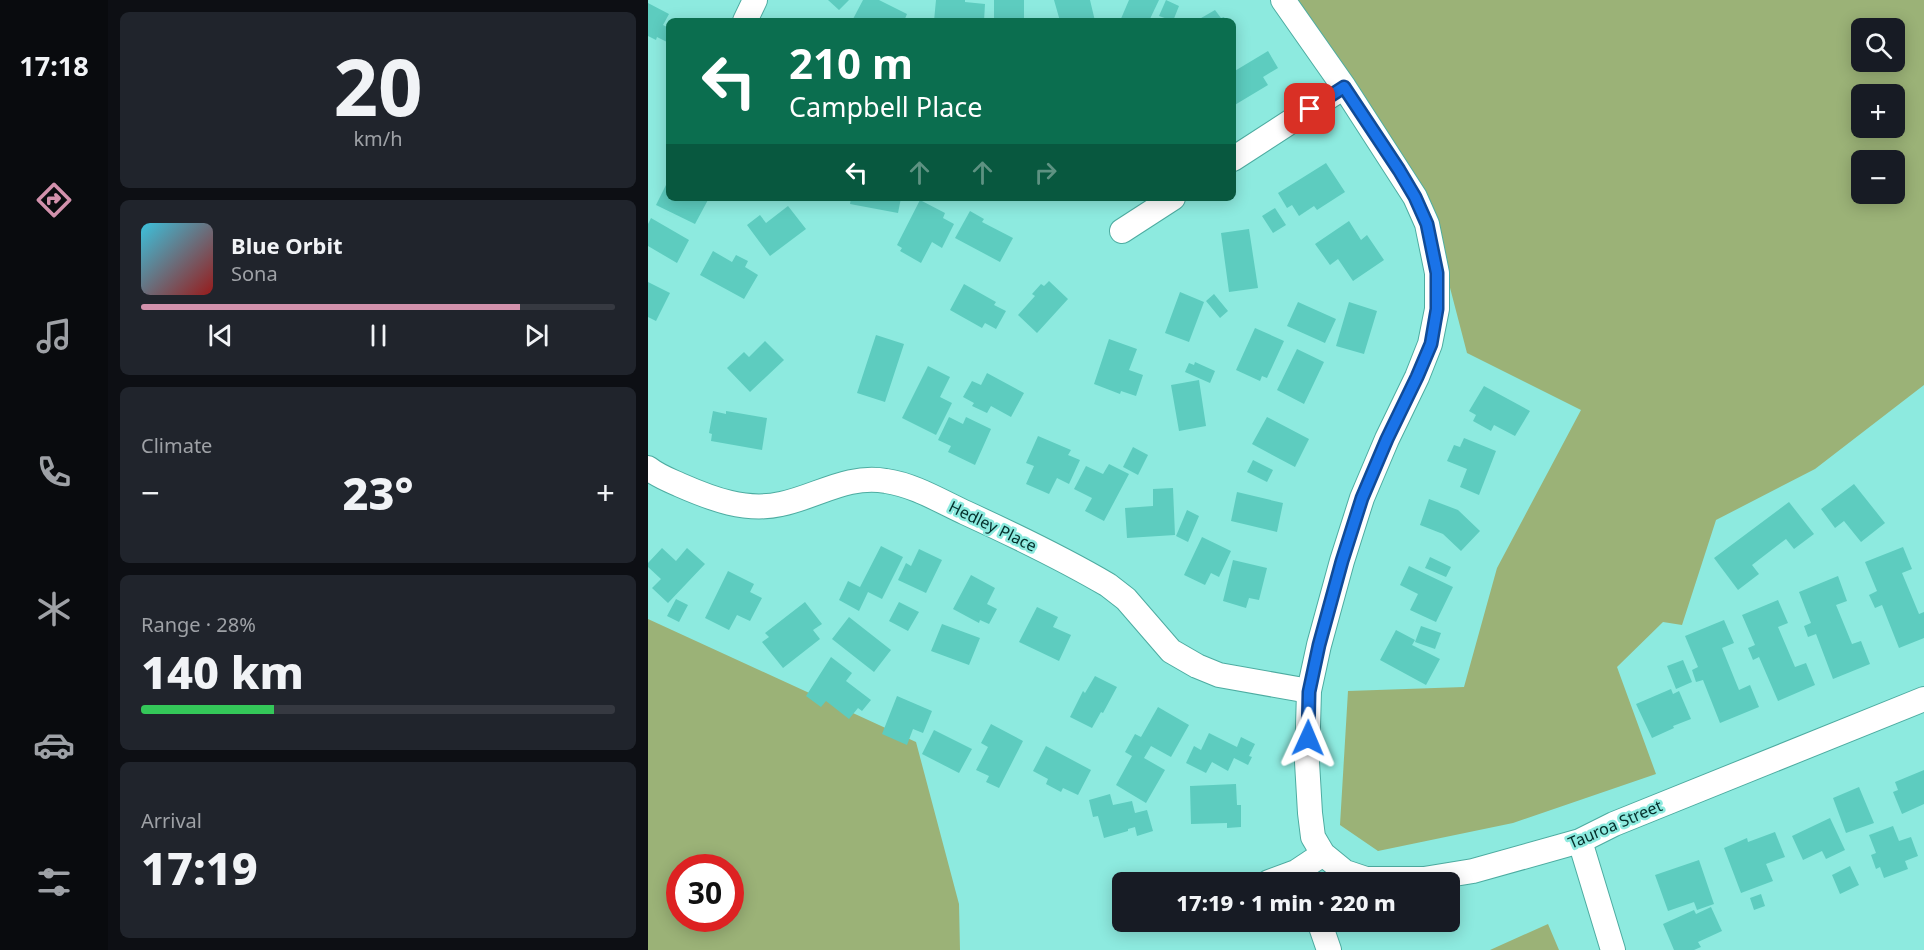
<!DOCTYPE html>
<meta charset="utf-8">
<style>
body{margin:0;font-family:"Noto Sans",sans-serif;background:#20242c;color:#f1f3f6;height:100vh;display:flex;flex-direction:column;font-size:22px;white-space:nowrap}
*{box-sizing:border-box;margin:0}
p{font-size:20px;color:#9ea1a6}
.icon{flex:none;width:33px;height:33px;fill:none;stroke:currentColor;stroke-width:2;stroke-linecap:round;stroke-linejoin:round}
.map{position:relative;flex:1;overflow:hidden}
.details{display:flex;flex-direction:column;gap:12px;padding:12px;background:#0d0f14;width:540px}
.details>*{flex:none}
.guide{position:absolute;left:18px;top:18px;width:570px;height:183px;border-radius:9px;box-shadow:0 3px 15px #0003;background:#0b6e4f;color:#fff;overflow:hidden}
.buttons{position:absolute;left:1203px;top:18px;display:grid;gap:12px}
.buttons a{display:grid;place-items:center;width:54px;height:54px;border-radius:9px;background:#171b24;box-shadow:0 3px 15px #0003;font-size:30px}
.speed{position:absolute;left:18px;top:854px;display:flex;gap:12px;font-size:30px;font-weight:700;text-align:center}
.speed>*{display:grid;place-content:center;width:78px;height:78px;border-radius:50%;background:#171b24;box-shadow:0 3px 15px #0003;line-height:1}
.speed .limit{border:9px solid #d22;background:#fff;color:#111}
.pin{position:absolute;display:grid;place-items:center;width:51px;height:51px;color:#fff;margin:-26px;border-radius:12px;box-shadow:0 3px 9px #0006}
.me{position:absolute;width:66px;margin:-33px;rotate:1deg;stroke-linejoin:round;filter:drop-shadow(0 0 4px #0008)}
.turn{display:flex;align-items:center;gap:21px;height:126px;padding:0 24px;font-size:27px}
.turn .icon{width:78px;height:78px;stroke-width:2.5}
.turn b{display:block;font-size:42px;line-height:51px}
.lanes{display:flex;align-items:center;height:57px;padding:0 24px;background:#0003;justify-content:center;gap:30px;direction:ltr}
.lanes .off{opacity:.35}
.big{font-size:45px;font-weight:800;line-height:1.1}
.details .widget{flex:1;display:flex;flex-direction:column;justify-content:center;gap:9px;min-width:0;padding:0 21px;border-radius:9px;background:#20242c}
.details .dial{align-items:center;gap:0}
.dial b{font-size:78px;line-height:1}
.song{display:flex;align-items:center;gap:18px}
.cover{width:72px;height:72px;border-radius:9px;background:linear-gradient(135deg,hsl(190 70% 55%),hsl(0 70% 35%))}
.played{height:6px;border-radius:3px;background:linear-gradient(90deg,#d291ac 80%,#363941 80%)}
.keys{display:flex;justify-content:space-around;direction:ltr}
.heat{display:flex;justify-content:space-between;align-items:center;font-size:33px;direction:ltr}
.charge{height:9px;border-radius:4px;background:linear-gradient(90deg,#34c759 28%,#363941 0)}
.trip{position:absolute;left:464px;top:872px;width:348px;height:60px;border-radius:9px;background:#171b24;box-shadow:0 3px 15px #0003;font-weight:800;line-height:60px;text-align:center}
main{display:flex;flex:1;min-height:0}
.menu{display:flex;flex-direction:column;width:108px;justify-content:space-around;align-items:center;background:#090b0e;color:#9ea1a6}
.menu .icon{width:42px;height:42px}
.menu .active{color:#d291ac}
.menu b{font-size:27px;color:#f1f3f6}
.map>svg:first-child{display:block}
</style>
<main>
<nav class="menu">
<b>17:18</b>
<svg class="icon active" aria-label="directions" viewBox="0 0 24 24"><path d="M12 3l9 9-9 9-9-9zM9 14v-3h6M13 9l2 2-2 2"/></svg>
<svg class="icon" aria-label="music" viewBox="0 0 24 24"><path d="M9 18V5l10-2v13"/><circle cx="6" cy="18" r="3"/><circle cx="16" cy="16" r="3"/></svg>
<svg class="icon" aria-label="phone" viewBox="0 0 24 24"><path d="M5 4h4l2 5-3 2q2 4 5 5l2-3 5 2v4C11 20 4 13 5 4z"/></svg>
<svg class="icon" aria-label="climate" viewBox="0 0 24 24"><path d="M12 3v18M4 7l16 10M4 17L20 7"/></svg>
<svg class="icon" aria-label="car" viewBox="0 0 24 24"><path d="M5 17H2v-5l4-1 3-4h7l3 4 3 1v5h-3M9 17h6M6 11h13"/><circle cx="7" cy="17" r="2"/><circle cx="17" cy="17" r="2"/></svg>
<svg class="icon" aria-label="filters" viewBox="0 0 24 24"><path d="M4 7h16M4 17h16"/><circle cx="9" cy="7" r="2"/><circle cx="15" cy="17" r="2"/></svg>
</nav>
<section class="details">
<div class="widget dial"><b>20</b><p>km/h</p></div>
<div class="widget">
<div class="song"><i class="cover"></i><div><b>Blue Orbit</b><p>Sona</p></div></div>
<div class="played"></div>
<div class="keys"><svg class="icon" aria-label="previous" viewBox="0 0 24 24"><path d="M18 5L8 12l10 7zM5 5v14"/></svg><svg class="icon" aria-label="pause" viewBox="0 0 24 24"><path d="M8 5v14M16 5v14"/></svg><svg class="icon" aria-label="next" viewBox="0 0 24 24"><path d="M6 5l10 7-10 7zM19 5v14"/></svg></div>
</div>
<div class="widget"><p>Climate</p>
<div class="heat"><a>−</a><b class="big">23°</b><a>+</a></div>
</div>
<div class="widget"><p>Range · 28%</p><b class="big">140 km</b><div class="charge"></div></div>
<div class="widget"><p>Arrival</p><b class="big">17:19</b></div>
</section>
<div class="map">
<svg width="1276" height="950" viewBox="0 0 1276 950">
<rect width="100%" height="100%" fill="#8deadf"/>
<path fill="#9bb277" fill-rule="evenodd" d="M 638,0 L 1276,0 L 1276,385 L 1167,469 L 1068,520 L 1034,625 L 1015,622 L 969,667 L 1008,774 L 865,823 L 730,851 L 692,825 L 700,691 L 816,687 L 849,568 L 933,410 L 819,353 L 781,207 ZM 1214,28 L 1246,28 L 1246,62 L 1214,62 ZM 1214,94 L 1246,94 L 1246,128 L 1214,128 ZM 1214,160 L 1246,160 L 1246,194 L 1214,194 Z
M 0,619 L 268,742 L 311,904 L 312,950 L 0,950 ZM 32,867 L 82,867 L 82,918 L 32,918 Z
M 900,924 L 911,950 L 842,950 Z"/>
<path fill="#5dccbf" d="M 180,0 L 201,0 L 191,10 Z
M 215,0 L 231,0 L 259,14 L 256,21 L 210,21 L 205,19 Z
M 288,0 L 317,0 L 317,2 L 337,4 L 336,21 L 286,21 Z
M 346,0 L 376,0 L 376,21 L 346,21 Z
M 406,0 L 442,0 L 447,21 L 412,21 Z
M 481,0 L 511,0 L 501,21 L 472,21 Z
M 518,0 L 531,6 L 525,21 L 511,16 Z
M 0,3 L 21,14 L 15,25 L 21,28 L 21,43 L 9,37 L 8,40 L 0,36 Z
M 567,10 L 573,18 L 576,17 L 578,21 L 548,21 Z
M 620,51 L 630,68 L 615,77 L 620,85 L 585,106 L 585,72 Z
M 678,163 L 697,192 L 669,210 L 666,206 L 651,216 L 644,205 L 639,208 L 630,193 Z
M 21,179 L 21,198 L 61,198 L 47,224 L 8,205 Z
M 203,198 L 253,198 L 250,213 L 202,204 Z
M 272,200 L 297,213 L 295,218 L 306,224 L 294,248 L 284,242 L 273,263 L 252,251 L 254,248 L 249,245 Z
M 140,206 L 158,229 L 122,256 L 99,225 L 112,215 L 118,223 Z
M 627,208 L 638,225 L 625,233 L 614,216 Z
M 322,211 L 336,219 L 334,222 L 365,238 L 352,262 L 307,238 Z
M 3,218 L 41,240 L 29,263 L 0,246 L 0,224 Z
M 701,221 L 713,240 L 719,235 L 736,260 L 705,281 L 690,259 L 682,265 L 667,244 Z
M 601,229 L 610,288 L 581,292 L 573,233 Z
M 65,251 L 84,262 L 88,255 L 100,261 L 97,267 L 110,275 L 96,299 L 52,275 Z
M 401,281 L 420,299 L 389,333 L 370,315 L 387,296 L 384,294 L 393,284 L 396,286 Z
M 0,282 L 22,293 L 8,321 L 0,317 Z
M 316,284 L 348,302 L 346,305 L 358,311 L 348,329 L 337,323 L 334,328 L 302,310 Z
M 532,292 L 556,302 L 541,342 L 517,333 Z
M 566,294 L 580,311 L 572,318 L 558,301 Z
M 650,302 L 688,319 L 677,343 L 639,326 Z
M 701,302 L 729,311 L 716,354 L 688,346 Z
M 607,328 L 636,341 L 619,378 L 614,376 L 612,381 L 588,370 Z
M 228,335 L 256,344 L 237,402 L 209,393 Z
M 461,339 L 489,349 L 481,370 L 495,375 L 488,396 L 473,391 L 472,394 L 446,384 Z
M 117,341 L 136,360 L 102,392 L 79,368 L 96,352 L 101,357 Z
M 649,349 L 676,362 L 656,404 L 629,390 Z
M 547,362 L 567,371 L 562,383 L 537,372 L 541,363 L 546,365 Z
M 280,366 L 302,377 L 292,397 L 304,403 L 288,435 L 254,418 Z
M 339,373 L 376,393 L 363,417 L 343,406 L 339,413 L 324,406 L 326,403 L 315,397 L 324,381 L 333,385 Z
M 551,380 L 558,426 L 531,431 L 523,385 Z
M 836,386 L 882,411 L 867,436 L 846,425 L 843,431 L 825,421 L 828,415 L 821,411 Z
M 65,411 L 78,414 L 78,411 L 119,418 L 114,450 L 63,441 L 64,434 L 61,433 Z
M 301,417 L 315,424 L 318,417 L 343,429 L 327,465 L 300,452 L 303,446 L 290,440 Z
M 619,417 L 661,439 L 647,467 L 604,444 Z
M 390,436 L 423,450 L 420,455 L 432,460 L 421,484 L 409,478 L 401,494 L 378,484 L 386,466 L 378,463 Z
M 816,438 L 848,451 L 831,495 L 812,487 L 819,469 L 799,461 L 806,445 L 812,447 Z
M 485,447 L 500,455 L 490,475 L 475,467 Z
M 605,460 L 625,470 L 619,482 L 599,472 Z
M 461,464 L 481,474 L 456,521 L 437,511 L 444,498 L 426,489 L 438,466 L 455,474 Z
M 1206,484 L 1237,523 L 1213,542 L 1196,521 L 1187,528 L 1173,509 Z
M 525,488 L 527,535 L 479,538 L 477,508 L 505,506 L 505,489 Z
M 589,492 L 635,503 L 629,532 L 583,521 Z
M 781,499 L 810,510 L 832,531 L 813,551 L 795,534 L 772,525 Z
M 1141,502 L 1166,534 L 1146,549 L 1138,539 L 1104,565 L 1111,574 L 1090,590 L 1066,558 Z
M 539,510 L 551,516 L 540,542 L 528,536 Z
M 554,537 L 583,551 L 571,577 L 563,573 L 557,585 L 536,575 Z
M 233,546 L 255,557 L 234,599 L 220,592 L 211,611 L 191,600 L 200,581 L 212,587 Z
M 1255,547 L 1264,569 L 1254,573 L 1271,614 L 1276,612 L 1276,638 L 1251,648 L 1234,605 L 1227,608 L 1221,595 L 1229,591 L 1217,562 Z
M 14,548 L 28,561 L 39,548 L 57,564 L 20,603 L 4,588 L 13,579 L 0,567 L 0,563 Z
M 271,549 L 294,560 L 278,593 L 250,580 L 258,563 L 263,566 Z
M 782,557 L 803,567 L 798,577 L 777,568 Z
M 585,560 L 619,568 L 611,600 L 601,598 L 598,608 L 575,601 Z
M 761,566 L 805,587 L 788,622 L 762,610 L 770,594 L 752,585 Z
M 80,571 L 106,584 L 102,592 L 114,598 L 102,621 L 89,615 L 81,630 L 57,618 Z
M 323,575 L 347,588 L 339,604 L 349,609 L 341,624 L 332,620 L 331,623 L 305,609 Z
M 1190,576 L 1199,601 L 1188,605 L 1204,644 L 1213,641 L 1222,664 L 1185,679 L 1168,634 L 1160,637 L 1156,626 L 1163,623 L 1151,592 Z
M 28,599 L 40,605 L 31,622 L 19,616 Z
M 1130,600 L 1140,623 L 1130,627 L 1147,667 L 1158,663 L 1167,685 L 1130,701 L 1111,657 L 1105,660 L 1100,648 L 1107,645 L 1094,615 Z
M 157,602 L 174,624 L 165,630 L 172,639 L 135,668 L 114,642 L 121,637 L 117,633 Z
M 251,602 L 271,612 L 260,631 L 241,621 Z
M 389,607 L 410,617 L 405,627 L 423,635 L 411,661 L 371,642 Z
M 201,617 L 243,650 L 226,672 L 184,639 Z
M 1076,620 L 1086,643 L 1074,648 L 1091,690 L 1102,685 L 1111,707 L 1072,723 L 1055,680 L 1048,682 L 1044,670 L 1050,667 L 1037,636 Z
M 294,624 L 332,638 L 321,665 L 283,651 Z
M 773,626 L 793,633 L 787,649 L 767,642 Z
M 748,630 L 767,640 L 764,645 L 792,659 L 778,685 L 732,660 Z
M 183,657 L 204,673 L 198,681 L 223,700 L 214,711 L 210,708 L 201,719 L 178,701 L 173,707 L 158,696 Z
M 1035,660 L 1044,682 L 1028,689 L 1019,666 Z
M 447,676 L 469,687 L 455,713 L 453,712 L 444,728 L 422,717 L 435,691 L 437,693 Z
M 1023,689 L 1025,694 L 1031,691 L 1043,719 L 1025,726 L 1026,728 L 1004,738 L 988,704 Z
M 249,696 L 284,711 L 275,733 L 265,729 L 259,745 L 234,734 Z
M 510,707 L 541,725 L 523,757 L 503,746 L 496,758 L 517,770 L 498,803 L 468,785 L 484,756 L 477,752 L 487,734 L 493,737 Z
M 343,724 L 375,741 L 351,788 L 338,782 L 341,776 L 328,770 L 340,747 L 333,743 Z
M 286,730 L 324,749 L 311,773 L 274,754 Z
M 561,733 L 589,747 L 593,737 L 607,744 L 601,756 L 604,757 L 600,765 L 586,758 L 580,771 L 564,762 L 558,773 L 538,763 L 546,746 L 553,750 Z
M 398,746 L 443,770 L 430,795 L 415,788 L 413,792 L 398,784 L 400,779 L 385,771 Z
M 1276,770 L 1276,804 L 1254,814 L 1245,792 L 1250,790 L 1247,782 Z
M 588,784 L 589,805 L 593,805 L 593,827 L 579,828 L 579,823 L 543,824 L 542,786 Z
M 1211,787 L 1226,823 L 1198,833 L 1185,798 Z
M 462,794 L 465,805 L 484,801 L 487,813 L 499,810 L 505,831 L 489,836 L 487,827 L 480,829 L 480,831 L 456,838 L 450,816 L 445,817 L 441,800 Z
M 1182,818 L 1197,850 L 1178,859 L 1174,851 L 1155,860 L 1144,836 Z
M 1245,826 L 1251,841 L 1263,837 L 1270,856 L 1257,861 L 1260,869 L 1236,878 L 1232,867 L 1228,869 L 1223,855 L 1228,853 L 1221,835 Z
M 1127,832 L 1137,857 L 1118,864 L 1125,881 L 1093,893 L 1076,848 L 1099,838 L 1100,842 Z
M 1051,860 L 1066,904 L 1049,910 L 1046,902 L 1020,911 L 1007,875 Z
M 1202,866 L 1211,885 L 1192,894 L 1184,875 Z
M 1113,894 L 1117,906 L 1106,910 L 1102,898 Z
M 1063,907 L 1074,931 L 1050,942 L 1053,947 L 1046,950 L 1026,950 L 1015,924 L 1046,910 L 1048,914 Z"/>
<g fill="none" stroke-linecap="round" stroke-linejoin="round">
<defs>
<path id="street" d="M 635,0 L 696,87 L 767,197 L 779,224 L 789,273 L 789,309 L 782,344 L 769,377 L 739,439 L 714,498 L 694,561 L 671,645 L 661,691 L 659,762 L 662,813 L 665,837 L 675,854 L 697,872 L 718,879 L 776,879 L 825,871 L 932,841 L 966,824 L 1276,699
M 97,21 L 107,0
M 585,159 L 696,87
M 474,231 L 525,198
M 0,468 C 10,476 21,480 32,485 C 64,499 98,512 133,504 C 168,497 200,474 238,481 C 266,485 292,501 318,513 C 366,535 414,558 460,585 L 478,599 L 523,651 L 549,666 L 571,675 L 661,691
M 932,841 L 965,950
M 621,882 L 648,872 L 675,854
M 671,921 L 681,950"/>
</defs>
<use href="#street" stroke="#4daca1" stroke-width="26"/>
<use href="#street" stroke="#fff" stroke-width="24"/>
</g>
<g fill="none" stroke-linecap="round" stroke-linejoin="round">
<defs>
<path id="route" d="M 660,738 L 661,692 L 671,645 L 694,561 L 714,498 L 739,439 L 769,377 L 783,344 L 789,309 L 789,273 L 779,224 L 767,197 L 751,170 L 696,87 L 662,109"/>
</defs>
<use href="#route" stroke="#114b97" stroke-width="15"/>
<use href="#route" stroke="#1a73e8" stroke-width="10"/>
</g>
<g text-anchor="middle" stroke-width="5" stroke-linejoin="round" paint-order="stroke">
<g font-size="16" fill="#042e2a" stroke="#8deadf">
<text transform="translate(345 526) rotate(26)" y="6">Hedley Place</text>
<text transform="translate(967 824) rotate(-23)" y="6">Tauroa Street</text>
</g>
</g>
</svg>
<div class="buttons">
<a><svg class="icon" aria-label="search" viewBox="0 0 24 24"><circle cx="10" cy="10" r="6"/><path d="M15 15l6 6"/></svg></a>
<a>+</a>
<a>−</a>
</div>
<div class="speed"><div class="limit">30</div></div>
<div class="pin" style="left:662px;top:109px;background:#d93025"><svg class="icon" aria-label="arrive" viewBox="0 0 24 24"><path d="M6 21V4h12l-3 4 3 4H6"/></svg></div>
<svg class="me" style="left:660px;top:738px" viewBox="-20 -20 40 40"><path d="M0-17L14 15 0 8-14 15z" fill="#1a73e8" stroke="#fff" stroke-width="4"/></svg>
<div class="trip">17:19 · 1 min · 220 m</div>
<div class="guide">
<div class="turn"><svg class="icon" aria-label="left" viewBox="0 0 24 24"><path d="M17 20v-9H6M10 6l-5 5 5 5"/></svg><div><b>210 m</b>Campbell Place</div></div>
<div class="lanes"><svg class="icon" aria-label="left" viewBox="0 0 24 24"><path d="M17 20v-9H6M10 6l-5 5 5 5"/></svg><svg class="icon off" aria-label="ahead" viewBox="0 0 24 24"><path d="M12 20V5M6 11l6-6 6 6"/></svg><svg class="icon off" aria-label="ahead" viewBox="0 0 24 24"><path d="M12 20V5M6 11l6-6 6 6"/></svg><svg class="icon off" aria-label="right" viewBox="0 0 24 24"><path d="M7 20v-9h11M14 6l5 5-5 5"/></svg></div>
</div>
</div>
</main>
